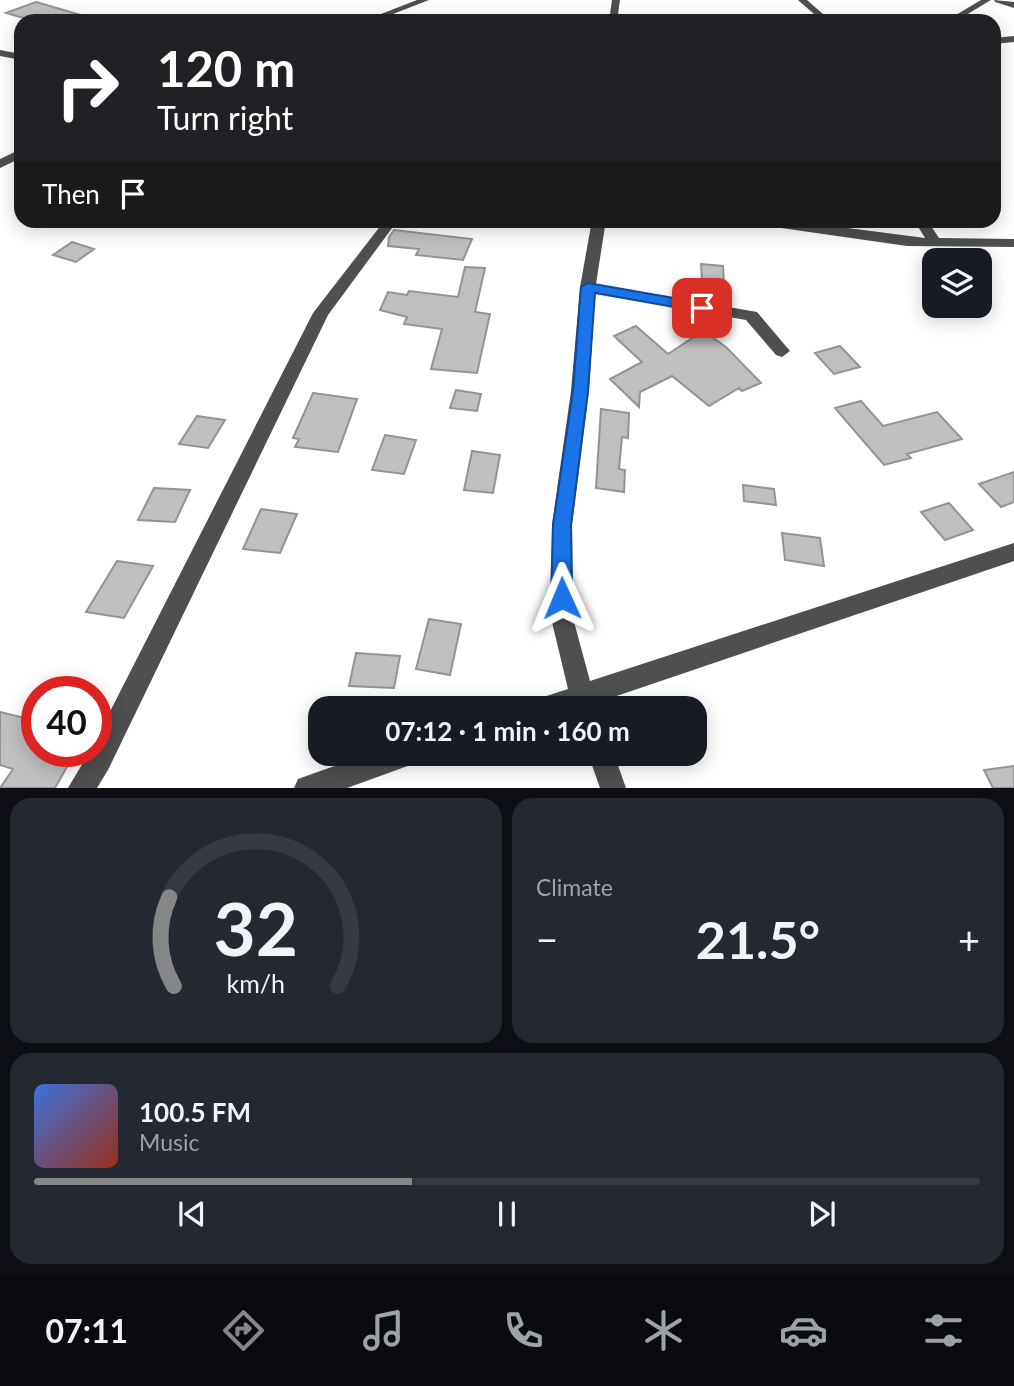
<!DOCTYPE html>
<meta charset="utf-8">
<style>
body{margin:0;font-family:Lato,sans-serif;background:#242831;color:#f1f3f6;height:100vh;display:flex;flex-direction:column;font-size:26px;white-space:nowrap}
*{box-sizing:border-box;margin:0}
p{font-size:23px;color:#9ea1a6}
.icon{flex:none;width:38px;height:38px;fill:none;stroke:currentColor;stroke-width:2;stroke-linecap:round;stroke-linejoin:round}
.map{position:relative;height:788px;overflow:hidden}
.drawer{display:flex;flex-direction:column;gap:10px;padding:10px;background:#0d0f14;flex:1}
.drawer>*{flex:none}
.top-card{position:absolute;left:14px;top:14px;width:987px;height:214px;border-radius:21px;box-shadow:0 4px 18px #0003;background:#202124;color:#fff;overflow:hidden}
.fabs{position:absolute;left:922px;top:248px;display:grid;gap:14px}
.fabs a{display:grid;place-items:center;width:70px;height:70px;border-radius:14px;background:#171b24;box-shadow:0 4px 18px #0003;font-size:35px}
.speed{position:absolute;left:21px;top:676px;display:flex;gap:14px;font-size:35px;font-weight:700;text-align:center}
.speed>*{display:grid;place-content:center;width:91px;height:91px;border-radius:50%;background:#171b24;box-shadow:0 4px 18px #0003;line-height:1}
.speed .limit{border:10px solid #d22;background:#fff;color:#111}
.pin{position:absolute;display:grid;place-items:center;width:60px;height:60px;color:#fff;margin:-30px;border-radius:14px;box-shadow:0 4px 10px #0006}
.me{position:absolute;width:77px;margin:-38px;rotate:359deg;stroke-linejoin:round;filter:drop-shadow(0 0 5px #0008)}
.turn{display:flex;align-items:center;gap:24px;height:147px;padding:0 28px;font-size:32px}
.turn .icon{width:91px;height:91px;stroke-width:2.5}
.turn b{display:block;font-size:49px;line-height:60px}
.then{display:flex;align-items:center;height:66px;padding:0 28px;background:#0003;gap:14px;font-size:26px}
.big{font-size:52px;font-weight:700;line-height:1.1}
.drawer .widget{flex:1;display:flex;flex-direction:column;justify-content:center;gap:10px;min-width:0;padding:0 24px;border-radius:21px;background:#242831}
.drawer .dial{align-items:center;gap:0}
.dial svg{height:182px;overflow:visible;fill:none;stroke:#363941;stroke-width:7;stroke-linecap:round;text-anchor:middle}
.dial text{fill:#f1f3f6;stroke:none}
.song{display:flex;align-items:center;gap:21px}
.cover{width:84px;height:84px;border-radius:10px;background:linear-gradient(135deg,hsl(220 70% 55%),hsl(10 70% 35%))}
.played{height:7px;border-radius:4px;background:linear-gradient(90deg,#858687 40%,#363941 40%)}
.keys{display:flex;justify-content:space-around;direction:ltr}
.heat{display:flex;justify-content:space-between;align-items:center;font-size:38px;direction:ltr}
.drawer .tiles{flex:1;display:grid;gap:10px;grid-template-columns:1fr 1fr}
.widget:last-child{grid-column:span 2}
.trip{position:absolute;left:308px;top:696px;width:399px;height:70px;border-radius:21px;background:#171b24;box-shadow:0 4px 18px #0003;font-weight:700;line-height:70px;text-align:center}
.dock{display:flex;height:112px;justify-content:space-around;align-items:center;background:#090b0e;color:#9ea1a6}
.dock .icon{width:49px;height:49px}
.dock .on{color:#858687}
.dock b{font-size:32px;color:#f1f3f6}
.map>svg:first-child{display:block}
</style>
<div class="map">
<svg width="1014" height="788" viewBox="0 0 1014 788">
<rect width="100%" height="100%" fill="#fff"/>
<path fill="#bfbfbf" stroke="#939393" stroke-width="2" d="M 36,2 L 84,16 L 83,21 L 34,21 L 6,13 Z
M 394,230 L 472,239 L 463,260 L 416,255 L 419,249 L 388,246 L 389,237 Z
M 72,242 L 94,249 L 76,262 L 53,255 Z
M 701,264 L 723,266 L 724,284 L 702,281 Z
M 465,267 L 485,268 L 475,312 L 490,314 L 477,373 L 431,369 L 442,329 L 404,324 L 407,317 L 380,310 L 388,292 L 407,295 L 409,291 L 458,297 Z
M 636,326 L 668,354 L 703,331 L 726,347 L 761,383 L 742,391 L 739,388 L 709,406 L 672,376 L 640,392 L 639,407 L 610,379 L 642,362 L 614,336 Z
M 840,346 L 860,367 L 834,374 L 815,353 Z
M 456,390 L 481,394 L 477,411 L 450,408 Z
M 313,393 L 357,399 L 338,452 L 295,447 L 299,439 L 293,438 Z
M 861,401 L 883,426 L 937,412 L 962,439 L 907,454 L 911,458 L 884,465 L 835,408 Z
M 601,409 L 629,413 L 628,438 L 622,437 L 619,469 L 625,470 L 624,492 L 596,488 Z
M 197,416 L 225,420 L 208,448 L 179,444 Z
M 385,435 L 416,440 L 404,474 L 372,470 Z
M 472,451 L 500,455 L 493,493 L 464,490 Z
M 1014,472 L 1014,502 L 1001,507 L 979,484 Z
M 743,485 L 774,489 L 776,505 L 744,501 Z
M 154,488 L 190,490 L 175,522 L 138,520 Z
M 949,503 L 973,530 L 945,540 L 921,512 Z
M 261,509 L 297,514 L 280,553 L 243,549 Z
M 782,533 L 820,538 L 824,566 L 785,560 Z
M 117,561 L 153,566 L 124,618 L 86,612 Z
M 429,619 L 461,624 L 450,675 L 416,669 Z
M 356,653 L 400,656 L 394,688 L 349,686 Z
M 0,712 L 37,721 L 37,751 L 76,751 L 55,788 L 0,788 L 13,769 L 0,765 Z
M 1014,766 L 1014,788 L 993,788 L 984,770 Z"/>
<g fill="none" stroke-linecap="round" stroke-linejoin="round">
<path fill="#4f4f4f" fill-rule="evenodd" d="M 417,0 L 429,0 L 375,21 L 363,21 Z
M 612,0 L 620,0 L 617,21 L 609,21 Z
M 798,0 L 807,0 L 831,21 L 822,21 Z
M 981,0 L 991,0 L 956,21 L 946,21 Z
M 994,0 L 1014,2 L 1014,8 L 995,2 Z
M 1014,36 L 1014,42 L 994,44 L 994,38 Z
M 0,50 L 21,54 L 21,60 L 0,56 Z
M 21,149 L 21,158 L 0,168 L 0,159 Z
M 385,220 L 398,220 L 328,315 L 108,770 L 97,788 L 68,788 L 90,751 L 96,751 L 96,739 L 313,313 Z
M 592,220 L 606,220 L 596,284 L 757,312 L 790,351 L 782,357 L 776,355 L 746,320 L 595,293 L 589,391 L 572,525 L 573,618 L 590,681 L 1014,543 L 1014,561 L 596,703 L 597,709 L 531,709 L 534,700 L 568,689 L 551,618 L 552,525 L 571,391 L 580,287 Z
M 748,220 L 786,220 L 925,238 L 914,220 L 927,220 L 939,238 L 1014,239 L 1014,247 L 907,246 L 754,224 Z
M 368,754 L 420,754 L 416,763 L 347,788 L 294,788 L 298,779 Z
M 588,754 L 614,754 L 626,788 L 600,788 Z"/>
</g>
<path fill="#1a73e8" stroke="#114b97" stroke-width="2" d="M 588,283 L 702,303 L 709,308 L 702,312 L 595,293 L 588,391 L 571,525 L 572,598 L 569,604 L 562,607 L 554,604 L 551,598 L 553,525 L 573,391 L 581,287 Z"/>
</svg>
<div class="fabs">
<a><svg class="icon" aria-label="layers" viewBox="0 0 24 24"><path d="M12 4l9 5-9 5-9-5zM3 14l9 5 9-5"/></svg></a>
</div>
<div class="speed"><div class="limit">40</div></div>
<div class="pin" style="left:702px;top:308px;background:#d93025"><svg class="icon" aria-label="arrive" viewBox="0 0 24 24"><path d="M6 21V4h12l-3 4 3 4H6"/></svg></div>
<svg class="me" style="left:562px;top:598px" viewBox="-20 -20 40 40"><path d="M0-17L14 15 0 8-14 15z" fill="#1a73e8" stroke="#fff" stroke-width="4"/></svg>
<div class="trip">07:12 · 1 min · 160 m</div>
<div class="top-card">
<div class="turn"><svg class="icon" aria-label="right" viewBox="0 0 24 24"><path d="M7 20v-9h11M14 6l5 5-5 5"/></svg><div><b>120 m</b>Turn right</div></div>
<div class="then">Then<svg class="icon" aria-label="arrive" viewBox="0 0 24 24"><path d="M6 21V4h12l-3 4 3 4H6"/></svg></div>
</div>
</div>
<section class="drawer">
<div class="tiles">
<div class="widget dial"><svg viewBox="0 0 100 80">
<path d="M14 69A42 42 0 1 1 86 69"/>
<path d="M14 69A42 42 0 0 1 12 30" stroke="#858687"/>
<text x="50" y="56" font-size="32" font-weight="700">32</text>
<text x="50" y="72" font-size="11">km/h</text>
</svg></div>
<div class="widget"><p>Climate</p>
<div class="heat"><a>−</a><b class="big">21.5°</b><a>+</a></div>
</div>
<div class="widget">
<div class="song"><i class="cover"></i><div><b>100.5 FM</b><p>Music</p></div></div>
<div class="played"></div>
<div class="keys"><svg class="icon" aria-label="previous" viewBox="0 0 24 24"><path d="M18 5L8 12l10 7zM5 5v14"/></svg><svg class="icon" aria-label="pause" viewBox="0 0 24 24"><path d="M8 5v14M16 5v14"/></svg><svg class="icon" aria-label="next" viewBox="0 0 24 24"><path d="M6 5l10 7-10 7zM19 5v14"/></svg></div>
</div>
</div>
</section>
<nav class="dock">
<b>07:11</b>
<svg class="icon on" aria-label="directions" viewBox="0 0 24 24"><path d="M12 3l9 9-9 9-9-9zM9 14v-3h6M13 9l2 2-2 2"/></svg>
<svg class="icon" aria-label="music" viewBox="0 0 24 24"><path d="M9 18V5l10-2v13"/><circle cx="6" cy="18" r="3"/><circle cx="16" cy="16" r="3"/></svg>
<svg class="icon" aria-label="phone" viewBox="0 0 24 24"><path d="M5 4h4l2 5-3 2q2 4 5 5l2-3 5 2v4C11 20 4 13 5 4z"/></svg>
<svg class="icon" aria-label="climate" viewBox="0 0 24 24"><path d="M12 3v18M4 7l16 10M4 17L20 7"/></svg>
<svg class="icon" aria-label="car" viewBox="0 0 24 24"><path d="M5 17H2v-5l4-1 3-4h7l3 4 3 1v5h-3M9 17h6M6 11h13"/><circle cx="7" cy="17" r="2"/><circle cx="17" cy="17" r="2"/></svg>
<svg class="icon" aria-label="filters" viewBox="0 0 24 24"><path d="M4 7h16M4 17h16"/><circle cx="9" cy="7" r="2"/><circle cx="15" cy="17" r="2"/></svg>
</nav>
